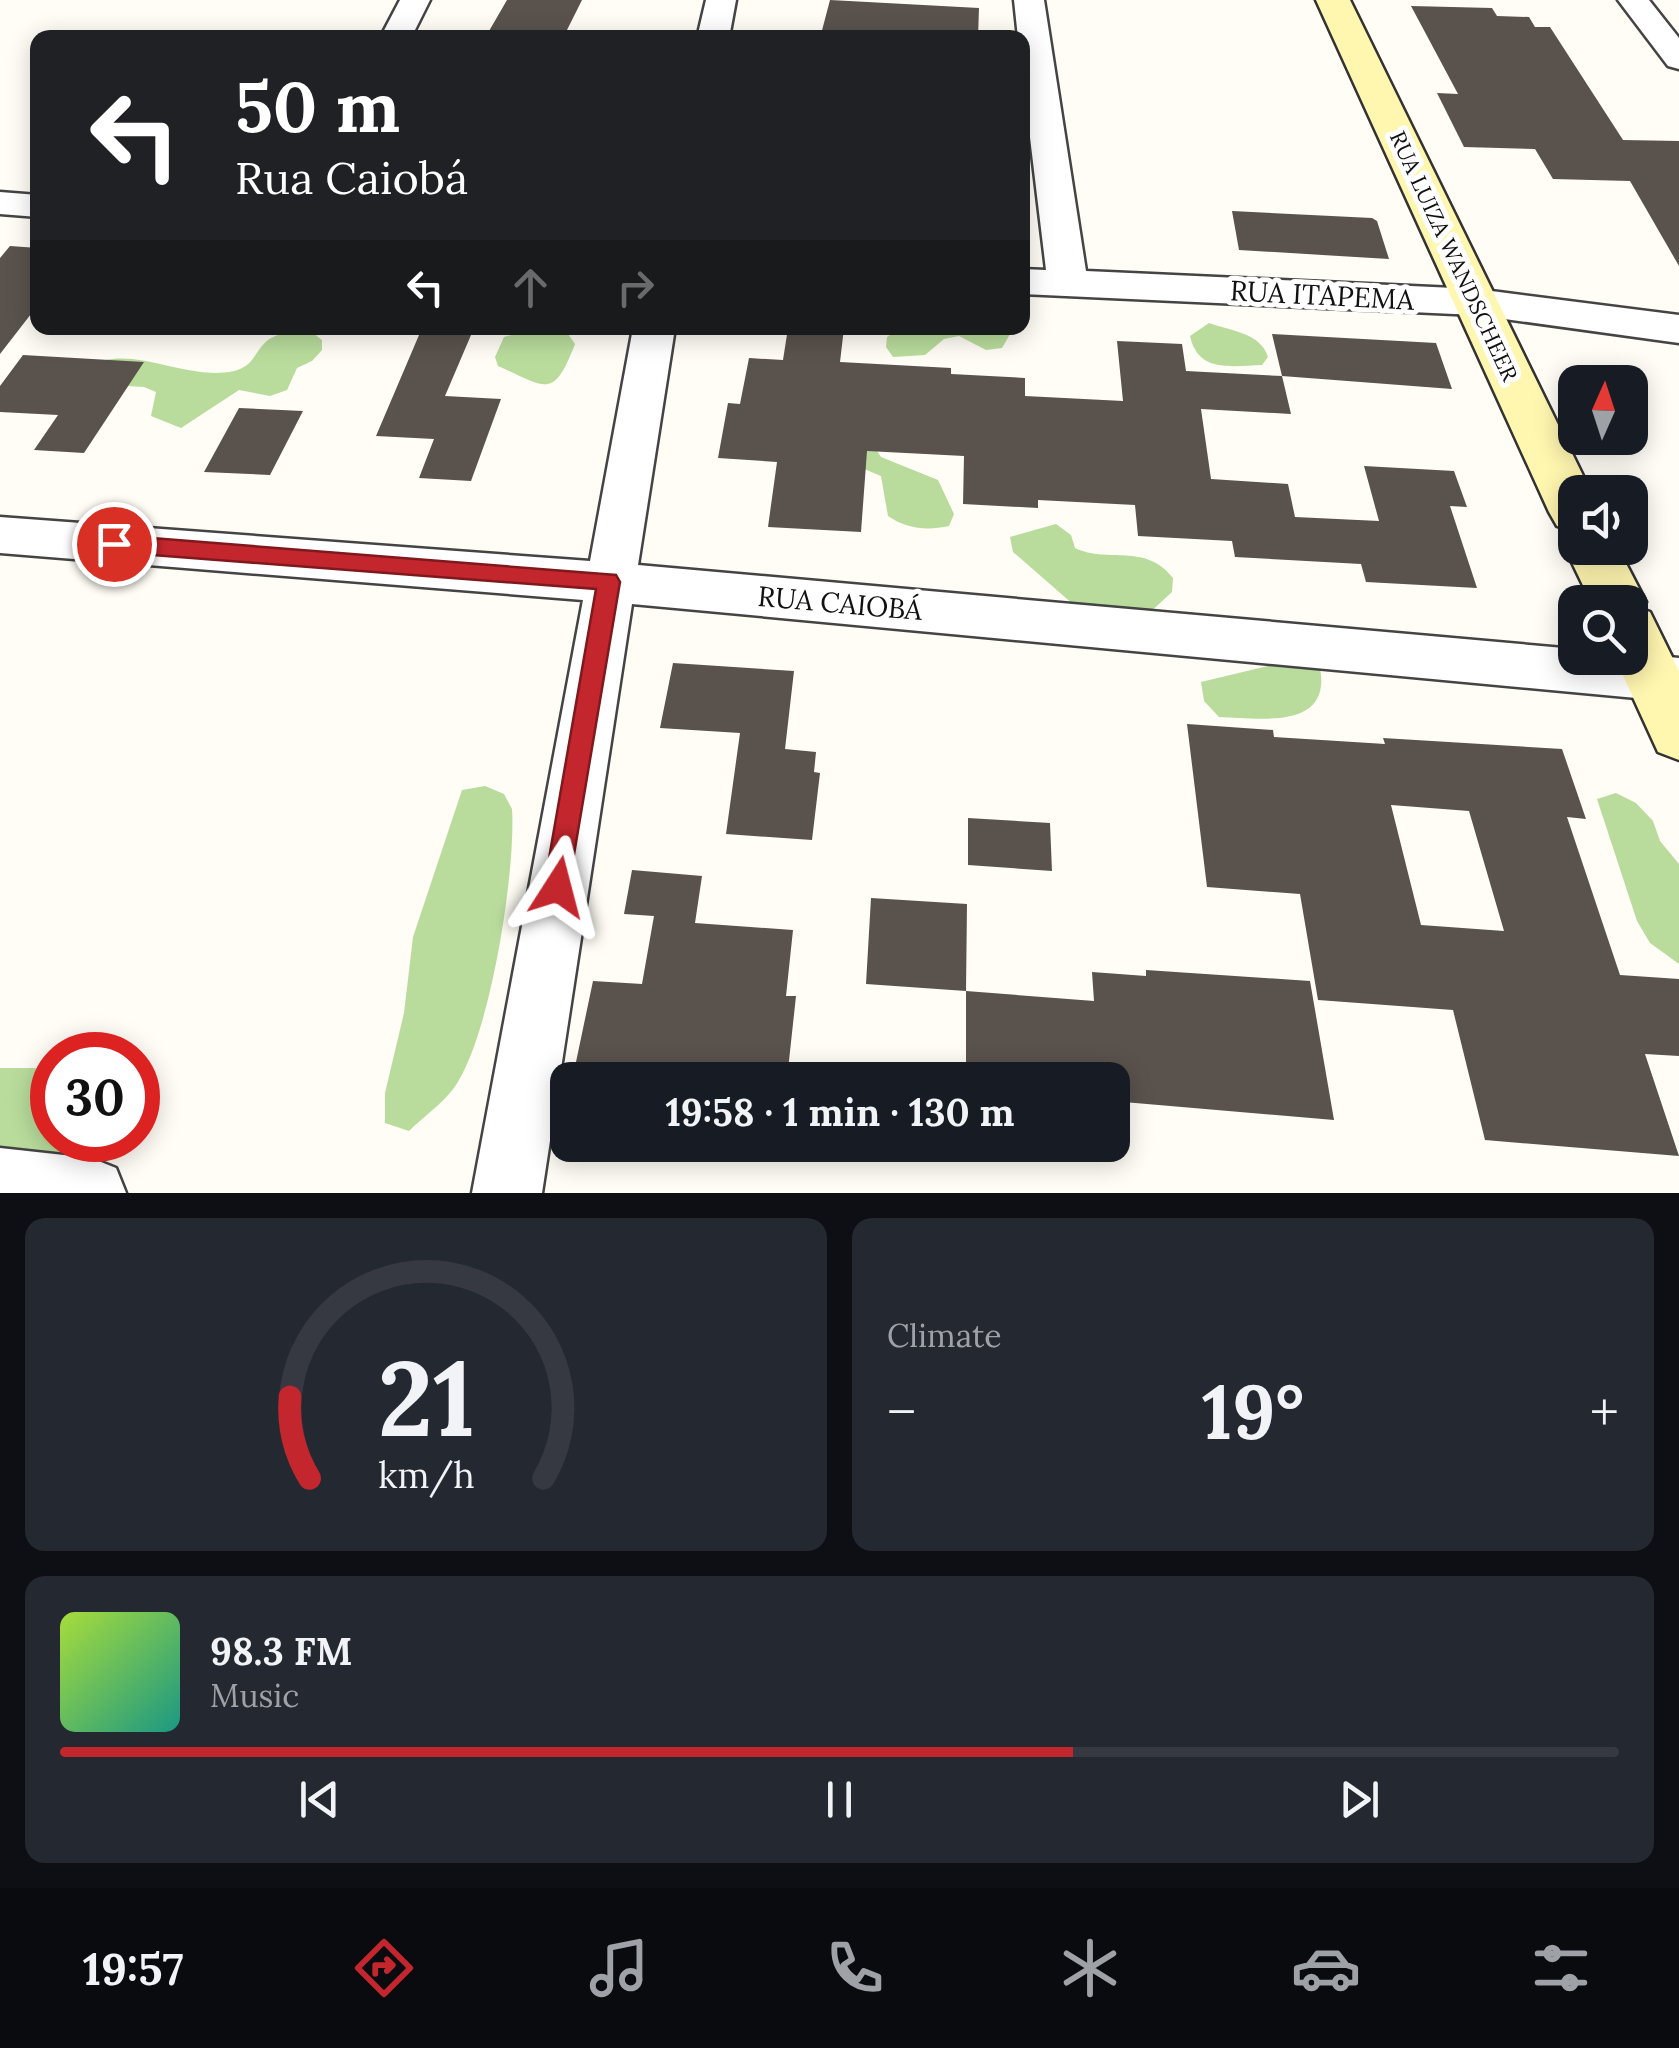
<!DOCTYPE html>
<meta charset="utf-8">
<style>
body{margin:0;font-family:Lora,serif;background:#242831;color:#f1f3f6;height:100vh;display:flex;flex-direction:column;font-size:38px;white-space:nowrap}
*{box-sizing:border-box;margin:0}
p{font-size:32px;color:#9ea1a6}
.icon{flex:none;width:55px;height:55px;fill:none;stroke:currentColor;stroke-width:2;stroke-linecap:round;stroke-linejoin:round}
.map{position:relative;height:1193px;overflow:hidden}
.side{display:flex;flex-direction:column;gap:25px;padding:25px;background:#0d0f14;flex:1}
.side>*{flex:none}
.hud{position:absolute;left:30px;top:30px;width:1000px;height:305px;border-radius:20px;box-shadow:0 5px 25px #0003;background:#202124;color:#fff;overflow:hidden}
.needle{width:65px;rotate:3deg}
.buttons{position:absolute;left:1558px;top:365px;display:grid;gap:20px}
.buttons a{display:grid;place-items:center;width:90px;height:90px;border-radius:20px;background:#171b24;box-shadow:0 5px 25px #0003;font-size:50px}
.speed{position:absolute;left:30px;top:1032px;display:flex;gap:20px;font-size:50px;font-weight:700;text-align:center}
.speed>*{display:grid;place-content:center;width:130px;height:130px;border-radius:50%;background:#171b24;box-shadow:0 5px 25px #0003;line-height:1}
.speed .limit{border:15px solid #d22;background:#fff;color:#111}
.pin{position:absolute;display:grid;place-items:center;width:85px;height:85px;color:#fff;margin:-42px;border:5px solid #fff;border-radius:50%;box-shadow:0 2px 10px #0007}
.me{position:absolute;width:110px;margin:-55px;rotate:9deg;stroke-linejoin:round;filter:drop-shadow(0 0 8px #0008)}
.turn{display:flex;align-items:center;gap:35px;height:210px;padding:0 40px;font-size:45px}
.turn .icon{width:130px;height:130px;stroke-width:2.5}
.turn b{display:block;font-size:70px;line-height:85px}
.lanes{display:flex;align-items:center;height:95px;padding:0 40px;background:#0003;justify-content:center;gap:50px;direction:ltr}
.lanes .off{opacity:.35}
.big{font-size:75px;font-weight:700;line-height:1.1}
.side .card{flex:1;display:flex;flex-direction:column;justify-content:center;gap:15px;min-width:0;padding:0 35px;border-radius:20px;background:#242831}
.side .dial{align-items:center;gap:0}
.dial svg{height:260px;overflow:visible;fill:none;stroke:#363941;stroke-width:7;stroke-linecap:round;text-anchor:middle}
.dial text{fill:#f1f3f6;stroke:none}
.song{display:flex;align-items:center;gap:30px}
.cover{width:120px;height:120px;border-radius:15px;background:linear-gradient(135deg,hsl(80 70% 55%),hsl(170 70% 35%))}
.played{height:10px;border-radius:5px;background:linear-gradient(90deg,#c4262e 65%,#363941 65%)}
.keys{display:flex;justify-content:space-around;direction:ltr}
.heat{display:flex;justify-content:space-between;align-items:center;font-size:55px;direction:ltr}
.side .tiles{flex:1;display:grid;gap:25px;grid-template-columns:1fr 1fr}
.card:last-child{grid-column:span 2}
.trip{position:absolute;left:550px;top:1062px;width:580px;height:100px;border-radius:20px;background:#171b24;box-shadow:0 5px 25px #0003;font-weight:700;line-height:100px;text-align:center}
.menu{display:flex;height:160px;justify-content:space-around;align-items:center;background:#090b0e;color:#9ea1a6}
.menu .icon{width:70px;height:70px}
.menu .active{color:#c4262e}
.menu b{font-size:45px;color:#f1f3f6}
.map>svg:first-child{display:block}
</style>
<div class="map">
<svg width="1679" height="1193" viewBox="0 0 1679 1193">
<rect width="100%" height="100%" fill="#fffdf5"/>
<path fill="#b9dc9c" d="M 1209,323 C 1231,331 1261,333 1268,357 L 1262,365 C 1231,366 1198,373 1190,336 Z
M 537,328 L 568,334 L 575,344 C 553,401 546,387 498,366 L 495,357 L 504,337 Z
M 901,328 L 1012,328 L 1013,329 L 1002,348 L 986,350 L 959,336 L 944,339 L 925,355 L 893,357 L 886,347 L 887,337 Z
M 299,331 L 313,333 L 322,340 L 322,350 L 312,361 L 297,368 L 287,390 L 270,396 L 239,390 L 181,428 L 151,416 L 156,392 L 144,387 L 111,385 L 86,367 C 133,342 183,382 234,371 C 255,366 254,351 268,340 C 276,334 289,332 299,331 Z
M 848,407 L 881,457 L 938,480 L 954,514 L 949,526 C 927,531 907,529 888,516 L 881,476 L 857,466 Z
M 1056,524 L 1071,535 L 1075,548 C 1108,564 1145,542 1173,578 L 1172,592 L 1147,615 L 1082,612 L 1013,552 L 1010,537 Z
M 1280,663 L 1320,668 C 1332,731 1258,718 1219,717 L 1204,701 L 1201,682 Z
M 485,786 L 504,794 L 512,809 C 516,872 490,1038 454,1088 C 442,1104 423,1117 409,1131 L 385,1123 L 385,1093 L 404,1013 L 413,937 L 462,790 Z
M 1616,793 L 1636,803 L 1653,821 L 1660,841 L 1679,864 L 1679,964 L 1650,943 L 1637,921 L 1597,799 Z
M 0,1068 L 35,1068 L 52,1079 L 52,1140 L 85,1140 L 69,1185 L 0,1193 Z"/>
<path fill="#5a524d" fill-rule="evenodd" d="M 507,0 L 582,0 L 563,38 L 485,38 Z
M 830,0 L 979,8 L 978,38 L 820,38 Z
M 1411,6 L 1492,8 L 1497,16 L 1529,17 L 1535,27 L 1550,27 L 1623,140 L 1679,141 L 1679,266 L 1630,181 L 1553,179 L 1535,149 L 1464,147 L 1437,93 L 1458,94 Z
M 1232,211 L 1372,218 L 1377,221 L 1389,259 L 1239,250 Z
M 10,246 L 38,248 L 38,305 L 0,354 L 0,258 Z
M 422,328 L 474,328 L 445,396 L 501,399 L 471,481 L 419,478 L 434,439 L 376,436 Z
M 788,328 L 844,328 L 840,362 L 951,368 L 951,374 L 1025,378 L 1025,396 L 1123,401 L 1117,341 L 1182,344 L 1186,371 L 1282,376 L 1291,414 L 1201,409 L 1211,479 L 1288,484 L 1295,517 L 1379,521 L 1364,466 L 1454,471 L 1467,507 L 1450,506 L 1477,588 L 1366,582 L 1361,564 L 1235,557 L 1232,541 L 1138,536 L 1135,505 L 1038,500 L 1038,508 L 963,504 L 964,456 L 867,451 L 861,532 L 768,527 L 777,462 L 718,458 L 728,403 L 740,404 L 749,358 L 783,360 Z
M 1272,334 L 1436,343 L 1452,389 L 1282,376 Z
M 23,355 L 144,362 L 84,453 L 34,450 L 58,415 L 0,412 L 0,386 Z
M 239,408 L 303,411 L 270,475 L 204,472 Z
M 673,663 L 794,671 L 785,749 L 816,752 L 814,772 L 820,773 L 812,840 L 726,834 L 740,733 L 660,728 Z
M 1187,724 L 1273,730 L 1274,737 L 1385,744 L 1383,738 L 1562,749 L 1586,819 L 1567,817 L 1620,975 L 1679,979 L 1679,1056 L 1645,1054 L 1679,1156 L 1485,1140 L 1453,1010 L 1318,1000 L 1300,894 L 1207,887 ZM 1391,805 L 1469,811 L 1504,931 L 1421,925 Z
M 968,818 L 1050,823 L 1052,871 L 968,865 Z
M 632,870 L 702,876 L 695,923 L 793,930 L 786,996 L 796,996 L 787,1079 L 576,1062 L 593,981 L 642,984 L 654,916 L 624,914 Z
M 871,898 L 967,904 L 966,991 L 866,984 Z
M 1146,970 L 1310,981 L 1334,1120 L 1112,1101 L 1112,1080 L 966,1080 L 966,991 L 1094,1001 L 1092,972 L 1146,976 Z"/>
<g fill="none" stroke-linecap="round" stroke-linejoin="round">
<defs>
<path id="street" d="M 400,0 L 430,0 L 411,38 L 380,38 Z
M 706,0 L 736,0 L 729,38 L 697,38 Z
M 1014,0 L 1044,0 L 1086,271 L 1476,289 L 1679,315 L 1679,343 L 1476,315 L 1022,294 L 1022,269 L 1046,270 L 1022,71 L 1022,38 L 1018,38 Z
M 1618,0 L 1649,0 L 1679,38 L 1679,69 L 1668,66 Z
M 0,192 L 38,195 L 38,217 L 0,214 Z
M 633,328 L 675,328 L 638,565 L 1575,649 L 1575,658 L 1630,658 L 1630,653 L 1679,658 L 1679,702 L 632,604 L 542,1193 L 472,1193 L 583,600 L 0,553 L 0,517 L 590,561 Z
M 0,1148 L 91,1158 L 116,1168 L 126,1193 L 0,1193 Z"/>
<path id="secondary" d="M 1316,0 L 1350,0 L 1591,492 L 1575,492 L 1575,532 L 1557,526 L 1549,512 Z
M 1575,533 L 1575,548 L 1618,548 L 1646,602 L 1642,609 L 1650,612 L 1679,671 L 1679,760 L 1658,752 L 1615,658 L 1630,658 L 1630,602 L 1591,602 L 1565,548 Z"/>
</defs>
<use href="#street" stroke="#444" stroke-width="5"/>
<use href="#secondary" stroke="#333" stroke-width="5"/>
<use href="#street" fill="#fff" fill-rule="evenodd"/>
<use href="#secondary" fill="#fff6b0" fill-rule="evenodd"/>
</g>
<path fill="#c4262e" stroke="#7f191e" stroke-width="2.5" d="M 114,535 L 616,575 L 620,582 L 567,896 L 558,900 L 548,896 L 544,887 L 596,589 L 114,552 L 103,544 Z"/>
<g text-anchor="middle" stroke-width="10" stroke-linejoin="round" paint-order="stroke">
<g font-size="22" fill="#111" stroke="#fff">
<text transform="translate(1454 256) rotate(65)" y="8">RUA LUIZA WANDSCHEER</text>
</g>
<g font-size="28" fill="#111" stroke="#fff">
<text transform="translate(1322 295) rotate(3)" y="10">RUA ITAPEMA</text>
<text transform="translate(840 603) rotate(5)" y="10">RUA CAIOBÁ</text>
</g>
</g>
</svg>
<div class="buttons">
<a><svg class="needle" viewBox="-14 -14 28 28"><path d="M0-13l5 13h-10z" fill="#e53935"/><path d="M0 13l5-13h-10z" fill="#9ea1a6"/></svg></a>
<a><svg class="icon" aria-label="sound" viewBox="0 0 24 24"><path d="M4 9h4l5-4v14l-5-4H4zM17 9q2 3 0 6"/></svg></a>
<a><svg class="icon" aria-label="search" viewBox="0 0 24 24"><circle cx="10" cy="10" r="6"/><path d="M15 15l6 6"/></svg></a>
</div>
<div class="speed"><div class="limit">30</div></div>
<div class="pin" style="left:114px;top:544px;background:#d93025"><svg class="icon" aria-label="arrive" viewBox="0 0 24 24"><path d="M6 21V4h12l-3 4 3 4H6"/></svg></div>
<svg class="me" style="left:558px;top:887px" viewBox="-20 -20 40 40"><path d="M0-17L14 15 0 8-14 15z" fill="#c4262e" stroke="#fff" stroke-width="4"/></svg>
<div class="trip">19:58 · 1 min · 130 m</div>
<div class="hud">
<div class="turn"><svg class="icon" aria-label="left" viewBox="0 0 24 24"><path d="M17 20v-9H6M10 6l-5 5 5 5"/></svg><div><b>50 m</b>Rua Caiobá</div></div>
<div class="lanes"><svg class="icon" aria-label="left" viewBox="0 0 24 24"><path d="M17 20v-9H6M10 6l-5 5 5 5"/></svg><svg class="icon off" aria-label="ahead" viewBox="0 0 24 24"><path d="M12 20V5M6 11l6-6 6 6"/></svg><svg class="icon off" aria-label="right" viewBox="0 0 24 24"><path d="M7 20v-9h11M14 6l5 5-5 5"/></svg></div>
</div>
</div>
<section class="side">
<div class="tiles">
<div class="card dial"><svg viewBox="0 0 100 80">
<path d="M14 69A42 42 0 1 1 86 69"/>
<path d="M14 69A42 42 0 0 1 8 44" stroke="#c4262e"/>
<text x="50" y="56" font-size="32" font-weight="700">21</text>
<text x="50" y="72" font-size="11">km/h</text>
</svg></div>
<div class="card"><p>Climate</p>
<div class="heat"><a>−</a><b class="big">19°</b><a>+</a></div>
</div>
<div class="card">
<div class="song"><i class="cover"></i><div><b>98.3 FM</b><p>Music</p></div></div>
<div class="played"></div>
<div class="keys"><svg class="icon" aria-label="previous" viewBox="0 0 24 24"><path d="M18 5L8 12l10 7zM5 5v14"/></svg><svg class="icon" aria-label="pause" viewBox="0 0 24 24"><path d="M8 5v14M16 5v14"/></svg><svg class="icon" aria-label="next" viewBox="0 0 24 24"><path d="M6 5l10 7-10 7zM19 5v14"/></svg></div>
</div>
</div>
</section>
<nav class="menu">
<b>19:57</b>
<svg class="icon active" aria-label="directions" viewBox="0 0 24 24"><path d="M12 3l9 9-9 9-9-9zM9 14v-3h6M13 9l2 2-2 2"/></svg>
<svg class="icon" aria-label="music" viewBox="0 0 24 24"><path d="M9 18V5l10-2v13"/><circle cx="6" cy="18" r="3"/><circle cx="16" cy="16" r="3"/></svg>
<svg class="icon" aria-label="phone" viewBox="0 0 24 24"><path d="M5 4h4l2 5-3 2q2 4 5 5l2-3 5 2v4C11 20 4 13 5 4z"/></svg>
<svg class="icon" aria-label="climate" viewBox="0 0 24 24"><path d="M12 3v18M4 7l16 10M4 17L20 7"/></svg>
<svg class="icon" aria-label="car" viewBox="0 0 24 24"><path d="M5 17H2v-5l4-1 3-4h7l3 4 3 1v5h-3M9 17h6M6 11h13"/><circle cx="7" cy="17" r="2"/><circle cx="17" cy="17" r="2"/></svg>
<svg class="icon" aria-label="filters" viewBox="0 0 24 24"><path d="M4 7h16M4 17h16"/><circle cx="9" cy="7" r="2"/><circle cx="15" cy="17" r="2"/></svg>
</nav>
